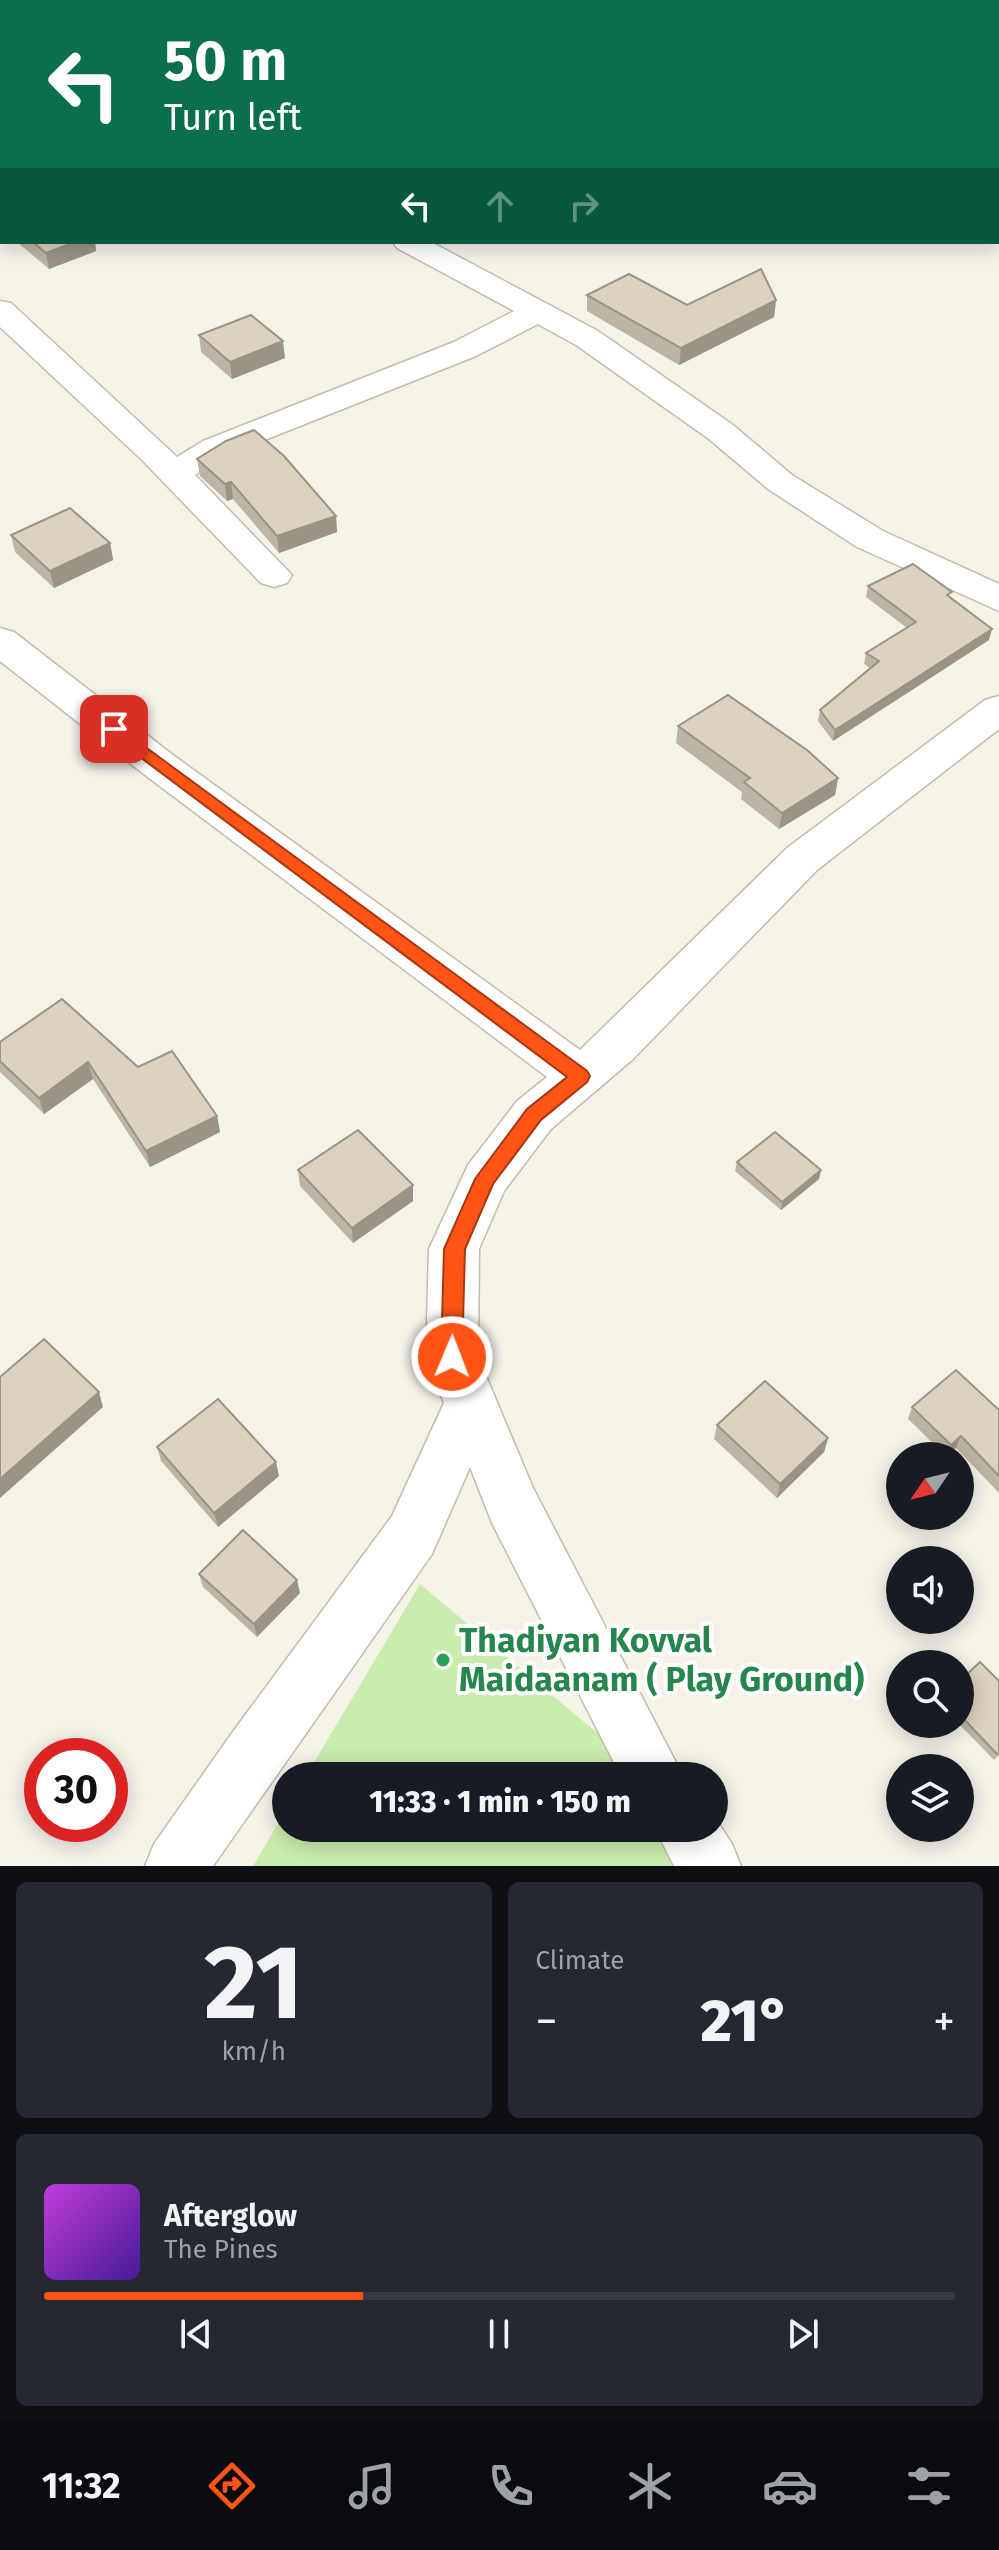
<!DOCTYPE html>
<meta charset="utf-8">
<style>
body{margin:0;font-family:"Fira Sans",sans-serif;background:#242831;color:#f1f3f6;height:100vh;display:flex;flex-direction:column;font-size:30px;white-space:nowrap}
*{box-sizing:border-box;margin:0}
p{font-size:26px;color:#9ea1a6}
.icon{flex:none;width:44px;height:44px;fill:none;stroke:currentColor;stroke-width:2;stroke-linecap:round;stroke-linejoin:round}
.map{position:relative;height:1866px;overflow:hidden}
.sheet{display:flex;flex-direction:column;gap:16px;padding:16px;background:#0d0f14;flex:1}
.sheet>*{flex:none}
.hud{position:absolute;left:0px;top:0px;width:1000px;height:244px;box-shadow:0 4px 20px #0003;background:#0b6e4f;color:#fff;overflow:hidden}
.needle{width:52px;rotate:235deg}
.controls{position:absolute;left:886px;top:1442px;display:grid;gap:16px}
.controls a{display:grid;place-items:center;width:88px;height:88px;border-radius:50%;background:#171b24;box-shadow:0 4px 20px #0003;font-size:40px}
.speed{position:absolute;left:24px;top:1738px;display:flex;gap:16px;font-size:40px;font-weight:700;text-align:center}
.speed>*{display:grid;place-content:center;width:104px;height:104px;border-radius:50%;background:#171b24;box-shadow:0 4px 20px #0003;line-height:1}
.speed .limit{border:12px solid #d22;background:#fff;color:#111}
.pin{position:absolute;display:grid;place-items:center;width:68px;height:68px;color:#fff;margin:-34px;border-radius:16px;box-shadow:0 4px 12px #0006}
.me{position:absolute;width:88px;margin:-44px;rotate:1deg;stroke-linejoin:round;filter:drop-shadow(0 0 6px #0008)}
.turn{display:flex;align-items:center;gap:28px;height:168px;padding:0 32px;font-size:36px}
.turn .icon{width:104px;height:104px;stroke-width:2.5}
.turn b{display:block;font-size:56px;line-height:68px}
.lanes{display:flex;align-items:center;height:76px;padding:0 32px;background:#0003;justify-content:center;gap:40px;direction:ltr}
.lanes .off{opacity:.35}
.big{font-size:60px;font-weight:800;line-height:1.1}
.sheet .widget{flex:1;display:flex;flex-direction:column;justify-content:center;gap:12px;min-width:0;padding:0 28px;border-radius:12px;background:#242831}
.sheet .dial{align-items:center;gap:0}
.dial b{font-size:104px;line-height:1}
.song{display:flex;align-items:center;gap:24px}
.cover{width:96px;height:96px;border-radius:12px;background:linear-gradient(135deg,hsl(290 70% 55%),hsl(260 70% 35%))}
.played{height:8px;border-radius:4px;background:linear-gradient(90deg,#ff5415 35%,#363941 35%)}
.keys{display:flex;justify-content:space-around;direction:ltr}
.heat{display:flex;justify-content:space-between;align-items:center;font-size:44px;direction:ltr}
.sheet .tiles{flex:1;display:grid;gap:16px;grid-template-columns:1fr 1fr}
.widget:last-child{grid-column:span 2}
.trip{position:absolute;left:272px;top:1762px;width:456px;height:80px;border-radius:40px;background:#171b24;box-shadow:0 4px 20px #0003;font-weight:800;line-height:80px;text-align:center}
.menu{display:flex;height:128px;justify-content:space-around;align-items:center;background:#090b0e;color:#9ea1a6}
.menu .icon{width:56px;height:56px}
.menu .on{color:#ff5415}
.menu b{font-size:36px;color:#f1f3f6}
.map>svg:first-child{display:block}
</style>
<div class="map">
<svg width="999" height="1866" viewBox="0 0 999 1866">
<rect width="100%" height="100%" fill="#f5f3e8"/>
<path fill="#c9edae" d="M 420,1584 L 602,1737 L 628,1776 L 306,1776 Z
M 286,1810 L 286,1828 L 661,1828 L 686,1866 L 253,1866 Z"/>
<g fill="none" stroke-linecap="round" stroke-linejoin="round">
<defs>
<path id="minor" d="M 0,29 L 2,30 L 2,46 L 0,45 Z
M 393,242 L 431,242 L 598,331 L 733,425 L 792,475 L 883,531 L 999,584 L 999,611 L 857,547 L 768,489 L 709,439 L 576,345 L 538,324 L 476,356 L 227,455 L 195,475 L 292,575 L 287,583 L 274,587 L 261,583 L 142,460 L 0,327 L 0,301 L 11,303 L 177,457 L 203,441 L 454,342 L 514,311 L 397,248 Z
M 0,628 L 14,632 L 173,755 L 580,1050 L 787,848 L 985,700 L 999,696 L 999,729 L 817,870 L 633,1059 L 551,1129 L 504,1191 L 479,1249 L 478,1357 L 533,1488 L 683,1776 L 621,1776 L 492,1523 L 470,1467 L 432,1554 L 213,1866 L 145,1866 L 154,1844 L 232,1733 L 392,1516 L 444,1403 L 426,1357 L 429,1249 L 468,1165 L 517,1101 L 547,1077 L 145,775 L 0,661 Z
M 714,1816 L 732,1844 L 741,1866 L 674,1866 L 655,1828 L 714,1828 Z"/>
</defs>
<use href="#minor" stroke="#c2bcaa" stroke-width="3"/>
<use href="#minor" fill="#fff" fill-rule="evenodd"/>
</g>
<path fill="#bcb5a4" d="M 62,0 L 196,0 L 189,2 L 64,2 Z
M 673,0 L 847,0 L 841,2 L 677,2 Z
M 0,164 L 2,164 L 2,230 L 0,228 Z
M 17,242 L 96,242 L 95,242 L 96,251 L 49,269 Z
M 587,295 L 687,305 L 776,300 L 774,317 L 679,365 L 587,311 Z
M 199,335 L 285,358 L 232,379 L 201,352 Z
M 197,459 L 336,516 L 337,532 L 279,553 L 233,499 L 227,501 L 200,476 Z
M 11,535 L 110,543 L 113,560 L 54,588 L 15,552 Z
M 868,586 L 951,598 L 989,640 L 833,741 L 818,721 L 820,710 L 870,668 L 864,664 L 866,653 L 907,628 L 866,597 Z
M 678,726 L 838,778 L 835,795 L 779,829 L 741,799 L 742,792 L 676,743 Z
M 0,1042 L 138,1067 L 217,1116 L 220,1132 L 150,1167 L 93,1079 L 44,1114 L 0,1072 Z
M 737,1162 L 821,1170 L 819,1179 L 781,1210 L 735,1171 Z
M 298,1170 L 413,1185 L 413,1201 L 353,1243 L 300,1186 Z
M 912,1407 L 999,1410 L 999,1493 L 956,1448 L 946,1456 L 908,1419 Z
M 717,1425 L 828,1438 L 824,1452 L 777,1498 L 714,1439 Z
M 157,1447 L 279,1476 L 218,1527 L 161,1461 Z
M 199,1574 L 300,1593 L 257,1637 L 203,1587 Z
M 960,1681 L 999,1681 L 999,1755 L 994,1760 L 959,1724 Z"/>
<path fill="#999486" d="M 146,0 L 196,0 L 189,2 L 139,2 Z
M 794,0 L 807,0 L 806,2 L 789,2 Z
M 813,0 L 847,0 L 841,2 L 813,2 Z
M 75,242 L 96,242 L 95,242 L 96,251 L 49,269 L 46,253 Z
M 776,300 L 774,317 L 679,365 L 681,348 Z
M 283,341 L 285,358 L 232,379 L 230,362 Z
M 231,482 L 233,499 L 227,501 L 225,484 Z
M 336,516 L 337,532 L 279,553 L 277,536 Z
M 110,543 L 113,560 L 54,588 L 50,571 Z
M 992,629 L 989,640 L 833,741 L 835,730 Z
M 838,778 L 835,795 L 779,829 L 782,813 Z
M 88,1062 L 93,1079 L 44,1114 L 39,1098 Z
M 217,1116 L 220,1132 L 150,1167 L 146,1151 Z
M 821,1170 L 819,1179 L 781,1210 L 782,1202 Z
M 413,1185 L 413,1201 L 353,1243 L 352,1228 Z
M 99,1392 L 103,1407 L 0,1498 L 0,1479 Z
M 961,1436 L 956,1448 L 946,1456 L 951,1445 Z
M 828,1438 L 824,1452 L 777,1498 L 780,1484 Z
M 276,1462 L 279,1476 L 218,1527 L 214,1513 Z
M 297,1580 L 300,1593 L 257,1637 L 254,1624 Z"/>
<path fill="#dbd3bf" stroke="#999486" stroke-width="2" d="M 79,0 L 146,0 L 139,2 L 81,2 Z
M 702,0 L 794,0 L 789,2 L 706,2 Z
M 0,164 L 2,164 L 2,217 L 0,215 Z
M 33,242 L 75,242 L 46,253 Z
M 761,269 L 776,300 L 681,348 L 587,295 L 629,274 L 687,305 Z
M 251,315 L 283,341 L 230,362 L 199,335 Z
M 254,430 L 284,456 L 336,516 L 277,536 L 231,482 L 225,484 L 197,459 L 226,441 Z
M 70,508 L 110,543 L 50,571 L 11,535 Z
M 913,564 L 952,592 L 947,595 L 992,629 L 835,730 L 820,710 L 879,661 L 866,653 L 916,622 L 868,586 Z
M 728,695 L 807,750 L 838,778 L 782,813 L 744,782 L 750,778 L 678,726 Z
M 62,999 L 138,1067 L 172,1051 L 217,1116 L 146,1151 L 88,1062 L 39,1098 L 0,1061 L 0,1042 Z
M 358,1130 L 413,1185 L 352,1228 L 298,1170 Z
M 775,1132 L 821,1170 L 782,1202 L 737,1162 Z
M 44,1339 L 99,1392 L 0,1479 L 0,1377 Z
M 956,1370 L 999,1410 L 999,1476 L 961,1436 L 951,1445 L 912,1407 Z
M 765,1381 L 828,1438 L 780,1484 L 717,1425 Z
M 218,1399 L 276,1462 L 214,1513 L 157,1447 Z
M 243,1530 L 297,1580 L 254,1624 L 199,1574 Z
M 980,1662 L 999,1681 L 999,1753 L 997,1754 L 960,1715 L 960,1681 Z"/>
<path fill="#ff5415" stroke="#a6370e" stroke-width="2" d="M 114,724 L 587,1071 L 590,1076 L 587,1082 L 541,1120 L 493,1184 L 465,1249 L 462,1357 L 459,1363 L 452,1366 L 444,1363 L 441,1357 L 444,1249 L 475,1179 L 527,1109 L 567,1077 L 108,733 L 106,729 Z"/>
<circle fill="#2e9e5b" stroke="#fff" stroke-width="3" cx="443" cy="1660" r="8"/>
<g text-anchor="middle" stroke-width="8" stroke-linejoin="round" paint-order="stroke">
<g font-size="34" font-weight="bold" fill="#27864d" stroke="#fff" text-anchor="start">
<text x="459" y="1652">Thadiyan Kovval<tspan x="459" dy="39">Maidaanam ( Play Ground)</tspan></text>
</g>
</g>
</svg>
<div class="controls">
<a><svg class="needle" viewBox="-14 -14 28 28"><path d="M0-13l5 13h-10z" fill="#e53935"/><path d="M0 13l5-13h-10z" fill="#9ea1a6"/></svg></a>
<a><svg class="icon" aria-label="sound" viewBox="0 0 24 24"><path d="M4 9h4l5-4v14l-5-4H4zM17 9q2 3 0 6"/></svg></a>
<a><svg class="icon" aria-label="search" viewBox="0 0 24 24"><circle cx="10" cy="10" r="6"/><path d="M15 15l6 6"/></svg></a>
<a><svg class="icon" aria-label="layers" viewBox="0 0 24 24"><path d="M12 4l9 5-9 5-9-5zM3 14l9 5 9-5"/></svg></a>
</div>
<div class="speed"><div class="limit">30</div></div>
<div class="pin" style="left:114px;top:729px;background:#d93025"><svg class="icon" aria-label="arrive" viewBox="0 0 24 24"><path d="M6 21V4h12l-3 4 3 4H6"/></svg></div>
<svg class="me" style="left:452px;top:1357px" viewBox="-20 -20 40 40"><circle r="17" fill="#ff5415" stroke="#fff" stroke-width="3"/><path d="M0-11L8 9 0 5-8 9z" fill="#fff"/></svg>
<div class="trip">11:33 · 1 min · 150 m</div>
<div class="hud">
<div class="turn"><svg class="icon" aria-label="left" viewBox="0 0 24 24"><path d="M17 20v-9H6M10 6l-5 5 5 5"/></svg><div><b>50 m</b>Turn left</div></div>
<div class="lanes"><svg class="icon" aria-label="left" viewBox="0 0 24 24"><path d="M17 20v-9H6M10 6l-5 5 5 5"/></svg><svg class="icon off" aria-label="ahead" viewBox="0 0 24 24"><path d="M12 20V5M6 11l6-6 6 6"/></svg><svg class="icon off" aria-label="right" viewBox="0 0 24 24"><path d="M7 20v-9h11M14 6l5 5-5 5"/></svg></div>
</div>
</div>
<section class="sheet">
<div class="tiles">
<div class="widget dial"><b>21</b><p>km/h</p></div>
<div class="widget"><p>Climate</p>
<div class="heat"><a>−</a><b class="big">21°</b><a>+</a></div>
</div>
<div class="widget">
<div class="song"><i class="cover"></i><div><b>Afterglow</b><p>The Pines</p></div></div>
<div class="played"></div>
<div class="keys"><svg class="icon" aria-label="previous" viewBox="0 0 24 24"><path d="M18 5L8 12l10 7zM5 5v14"/></svg><svg class="icon" aria-label="pause" viewBox="0 0 24 24"><path d="M8 5v14M16 5v14"/></svg><svg class="icon" aria-label="next" viewBox="0 0 24 24"><path d="M6 5l10 7-10 7zM19 5v14"/></svg></div>
</div>
</div>
</section>
<nav class="menu">
<b>11:32</b>
<svg class="icon on" aria-label="directions" viewBox="0 0 24 24"><path d="M12 3l9 9-9 9-9-9zM9 14v-3h6M13 9l2 2-2 2"/></svg>
<svg class="icon" aria-label="music" viewBox="0 0 24 24"><path d="M9 18V5l10-2v13"/><circle cx="6" cy="18" r="3"/><circle cx="16" cy="16" r="3"/></svg>
<svg class="icon" aria-label="phone" viewBox="0 0 24 24"><path d="M5 4h4l2 5-3 2q2 4 5 5l2-3 5 2v4C11 20 4 13 5 4z"/></svg>
<svg class="icon" aria-label="climate" viewBox="0 0 24 24"><path d="M12 3v18M4 7l16 10M4 17L20 7"/></svg>
<svg class="icon" aria-label="car" viewBox="0 0 24 24"><path d="M5 17H2v-5l4-1 3-4h7l3 4 3 1v5h-3M9 17h6M6 11h13"/><circle cx="7" cy="17" r="2"/><circle cx="17" cy="17" r="2"/></svg>
<svg class="icon" aria-label="filters" viewBox="0 0 24 24"><path d="M4 7h16M4 17h16"/><circle cx="9" cy="7" r="2"/><circle cx="15" cy="17" r="2"/></svg>
</nav>
